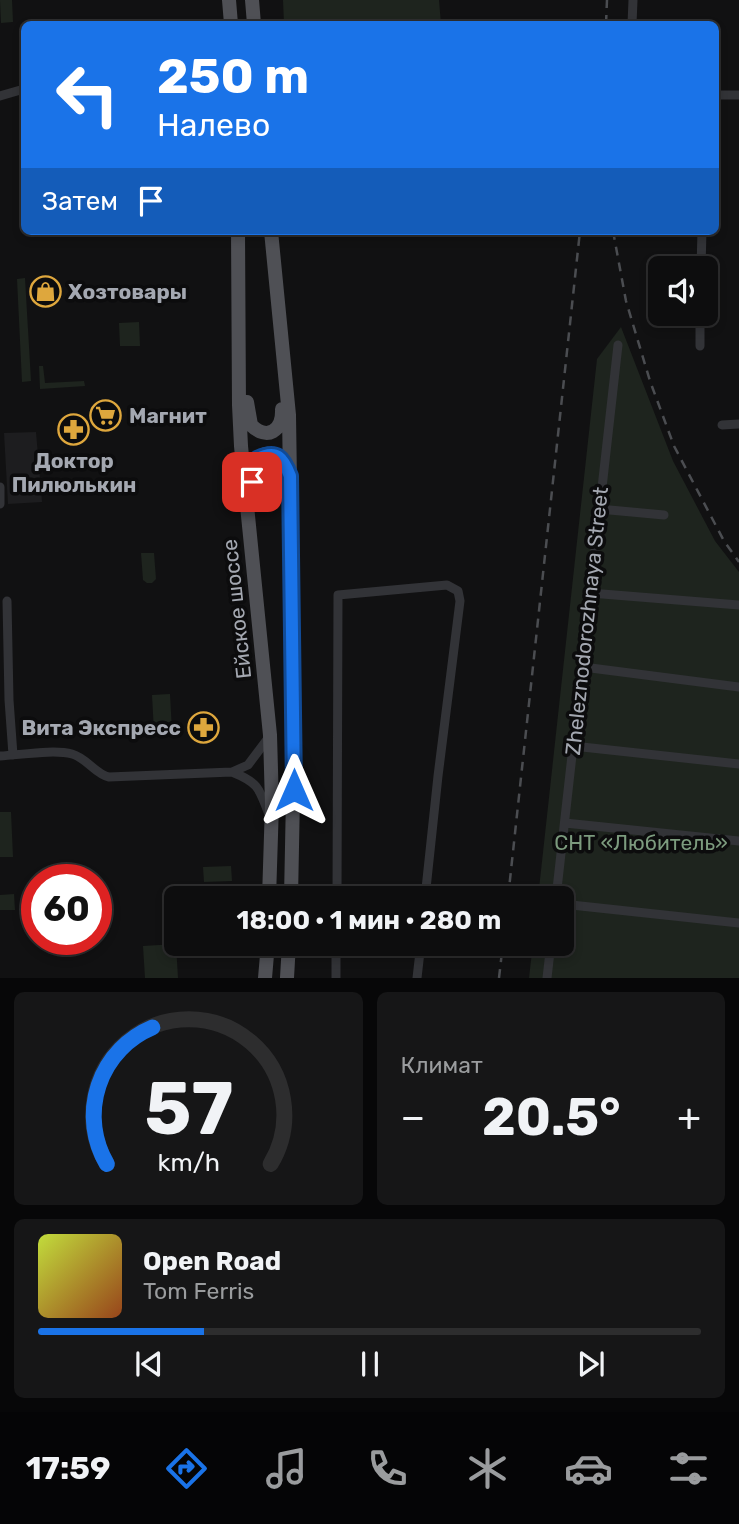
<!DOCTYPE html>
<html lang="ru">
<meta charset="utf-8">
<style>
body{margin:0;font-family:Rubik,sans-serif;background:#161617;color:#f1f3f6;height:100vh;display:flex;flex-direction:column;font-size:26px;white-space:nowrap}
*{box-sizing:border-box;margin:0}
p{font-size:23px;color:#9a9c9e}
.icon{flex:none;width:38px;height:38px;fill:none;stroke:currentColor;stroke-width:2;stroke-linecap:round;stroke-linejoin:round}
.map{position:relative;height:978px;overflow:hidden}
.details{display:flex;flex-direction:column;gap:14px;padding:14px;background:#070708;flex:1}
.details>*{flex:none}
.hud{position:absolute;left:21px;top:21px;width:698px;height:214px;border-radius:10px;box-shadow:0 4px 10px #0003,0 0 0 2px #2d2d2e;background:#1a73e8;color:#fff;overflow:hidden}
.buttons{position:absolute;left:648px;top:256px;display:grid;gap:14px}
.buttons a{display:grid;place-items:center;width:70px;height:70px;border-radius:10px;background:#0d0d0e;box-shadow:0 4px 10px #0003,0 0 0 2px #2d2d2e;font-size:35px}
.speed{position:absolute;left:21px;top:864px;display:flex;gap:14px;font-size:35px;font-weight:700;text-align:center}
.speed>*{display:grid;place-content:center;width:91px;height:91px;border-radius:50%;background:#0d0d0e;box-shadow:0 4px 10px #0003,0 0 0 2px #2d2d2e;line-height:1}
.speed .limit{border:10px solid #d22;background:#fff;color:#111}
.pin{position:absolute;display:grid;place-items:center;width:60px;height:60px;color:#fff;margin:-30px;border-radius:14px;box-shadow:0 4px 10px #0006}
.me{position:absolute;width:77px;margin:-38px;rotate:0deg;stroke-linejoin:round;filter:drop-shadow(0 0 5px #0008)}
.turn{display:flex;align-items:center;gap:24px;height:147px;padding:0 21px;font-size:32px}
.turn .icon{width:91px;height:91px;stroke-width:2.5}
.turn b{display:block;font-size:49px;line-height:60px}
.then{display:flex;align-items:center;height:66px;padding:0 21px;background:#0003;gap:14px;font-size:26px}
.big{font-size:52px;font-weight:700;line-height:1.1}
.details .card{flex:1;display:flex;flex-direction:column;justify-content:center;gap:10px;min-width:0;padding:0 24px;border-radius:10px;background:#161617}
.details .dial{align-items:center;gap:0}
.dial svg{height:182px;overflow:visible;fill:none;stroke:#2d2d2e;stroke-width:7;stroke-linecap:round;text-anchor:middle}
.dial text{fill:#f1f3f6;stroke:none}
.song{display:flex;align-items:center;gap:21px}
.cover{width:84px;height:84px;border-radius:10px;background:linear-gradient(135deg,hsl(70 70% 55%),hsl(20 70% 35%))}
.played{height:7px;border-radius:4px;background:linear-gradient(90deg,#1a73e8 25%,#2d2d2e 25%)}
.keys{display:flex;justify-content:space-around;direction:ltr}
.heat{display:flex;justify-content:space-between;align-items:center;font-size:38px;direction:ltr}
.details .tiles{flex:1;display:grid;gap:14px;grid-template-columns:1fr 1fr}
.card:last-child{grid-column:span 2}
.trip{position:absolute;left:164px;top:886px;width:410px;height:70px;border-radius:10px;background:#0d0d0e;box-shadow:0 4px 10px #0003,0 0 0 2px #2d2d2e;font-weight:700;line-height:70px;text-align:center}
.tabs{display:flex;height:112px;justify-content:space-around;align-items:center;background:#050506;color:#9a9c9e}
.tabs .icon{width:49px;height:49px}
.tabs .selected{color:#1a73e8}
.tabs b{font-size:32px;color:#f1f3f6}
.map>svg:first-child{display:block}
</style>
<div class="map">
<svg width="739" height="978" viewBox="0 0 739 978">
<rect width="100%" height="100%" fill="#111112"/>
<path fill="#1d1d1f" d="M 36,432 L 42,502 L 8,504 L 4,433 Z"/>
<path fill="#1e241e" d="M 0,0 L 12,0 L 13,22 L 1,23 Z
M 283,0 L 439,0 L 441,24 L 284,24 Z
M 25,278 L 31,381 L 22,382 L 17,279 Z
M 139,322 L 140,346 L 120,346 L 119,323 Z
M 621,327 L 673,461 L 715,541 L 739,572 L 739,978 L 529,978 L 533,943 L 562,943 L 562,898 L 538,898 L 597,359 Z
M 39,366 L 43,366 L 45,383 L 84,381 L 85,386 L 40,389 Z
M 141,553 L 154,553 L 156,579 L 152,583 L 147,583 L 143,580 Z
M 170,694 L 172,731 L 167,736 L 161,737 L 154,732 L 152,695 Z
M 0,812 L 11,812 L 13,857 L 0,857 Z
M 231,866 L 232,881 L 204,882 L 203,867 Z
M 14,894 L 15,910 L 0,910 L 0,895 Z
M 176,944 L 178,978 L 145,978 L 143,946 Z"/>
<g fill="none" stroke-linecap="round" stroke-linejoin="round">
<path stroke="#323337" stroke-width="9" d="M 632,24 L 633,0
M 716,95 L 739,95
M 0,96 L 24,89
M 701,268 L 702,231
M 700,346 L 700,313
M 722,425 L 739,424
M 0,487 L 0,504
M 599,509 L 664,515
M 590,593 L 739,605
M 7,601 L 9,700 L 13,755
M 583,667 L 739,687
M 573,746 L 739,764
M 0,756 C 20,755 54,749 72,754 C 87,758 95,774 109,777 L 232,772 L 248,765 L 269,737
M 232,772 C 257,782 259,787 268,812
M 565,823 L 739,841
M 337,898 L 338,595 L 447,585 L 458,591 L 460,601 L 438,776 L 425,898
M 556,898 L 618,345
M 562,904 L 739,923
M 336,978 L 336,943
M 417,978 L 421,943
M 547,978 L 551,943"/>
<path stroke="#4f5055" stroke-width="14" d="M 229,0 L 231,24
M 252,0 L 254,24
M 238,231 L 239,405 L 241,446 L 270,735 L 272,804 L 269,898
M 271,231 L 289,415 L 294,745 L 291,898
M 247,402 L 251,425 C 267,441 283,431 282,409
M 252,487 C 252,479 251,465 257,459 C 269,446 284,460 288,472
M 265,978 L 268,943
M 287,978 L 289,943"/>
<path stroke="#4b4d51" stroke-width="2.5" stroke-dasharray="9 7" stroke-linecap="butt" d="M 606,24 L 607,0
M 613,231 L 626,301 L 650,381 L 674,446 L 724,541 L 739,562
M 508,898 L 580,231
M 499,978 L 503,943"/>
</g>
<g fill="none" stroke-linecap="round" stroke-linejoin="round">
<defs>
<path id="route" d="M 252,482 L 253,467 L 257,459 C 277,449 283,458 290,476 L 294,790"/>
</defs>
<use href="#route" stroke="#114b97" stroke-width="18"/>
<use href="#route" stroke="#1a73e8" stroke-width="12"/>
</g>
<defs>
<symbol id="shop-ring" viewBox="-11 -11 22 22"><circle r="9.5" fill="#0c0c0d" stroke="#dea73d" stroke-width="1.5"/><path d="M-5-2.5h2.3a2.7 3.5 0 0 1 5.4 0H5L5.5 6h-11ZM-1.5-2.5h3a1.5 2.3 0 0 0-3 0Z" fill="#dea73d"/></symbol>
<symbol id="supermarket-ring" viewBox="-11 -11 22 22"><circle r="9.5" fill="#0c0c0d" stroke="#dea73d" stroke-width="1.5"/><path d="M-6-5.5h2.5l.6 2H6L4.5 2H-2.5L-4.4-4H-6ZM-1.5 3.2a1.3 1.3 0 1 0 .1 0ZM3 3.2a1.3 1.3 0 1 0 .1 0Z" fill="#dea73d"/></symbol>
<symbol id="pharmacy-ring" viewBox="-11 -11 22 22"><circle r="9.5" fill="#0c0c0d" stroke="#dea73d" stroke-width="1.5"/><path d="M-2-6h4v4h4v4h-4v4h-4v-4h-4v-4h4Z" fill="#dea73d"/></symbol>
</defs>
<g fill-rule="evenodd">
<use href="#shop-ring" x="28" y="274" width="35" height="35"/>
<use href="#supermarket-ring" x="88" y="398" width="35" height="35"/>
<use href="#pharmacy-ring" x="56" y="412" width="35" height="35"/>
<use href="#pharmacy-ring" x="186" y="710" width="35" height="35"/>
</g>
<g text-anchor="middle" stroke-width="7" stroke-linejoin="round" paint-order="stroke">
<g font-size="21" font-weight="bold" fill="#a4a8b1" stroke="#0c0c0d" text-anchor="start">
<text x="68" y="299">Хозтовары</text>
<text x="129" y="423">Магнит</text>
<text x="74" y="468" text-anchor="middle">Доктор<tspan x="74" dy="24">Пилюлькин</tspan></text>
<text x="181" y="735" text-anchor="end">Вита Экспресс</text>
</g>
<g font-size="21" fill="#a4a8b1" stroke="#0c0c0d">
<text transform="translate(237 609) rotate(-96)" y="7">Ейское шоссе</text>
<text transform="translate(587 621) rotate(-84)" y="7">Zheleznodorozhnaya Street</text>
</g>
<g font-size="21" fill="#7c9b7e" stroke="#0c0c0d">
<text x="641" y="850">СНТ «Любитель»</text>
</g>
</g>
</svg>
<div class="buttons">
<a><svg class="icon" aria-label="sound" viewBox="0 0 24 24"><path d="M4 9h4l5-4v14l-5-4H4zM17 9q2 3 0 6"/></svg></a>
</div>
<div class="speed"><div class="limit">60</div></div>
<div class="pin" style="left:252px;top:482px;background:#d93025"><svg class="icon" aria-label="arrive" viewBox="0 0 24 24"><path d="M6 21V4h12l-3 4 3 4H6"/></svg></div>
<svg class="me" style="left:294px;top:790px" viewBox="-20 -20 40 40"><path d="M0-17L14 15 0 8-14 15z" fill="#1a73e8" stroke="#fff" stroke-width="4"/></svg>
<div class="trip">18:00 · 1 мин · 280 m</div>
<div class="hud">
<div class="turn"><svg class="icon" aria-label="left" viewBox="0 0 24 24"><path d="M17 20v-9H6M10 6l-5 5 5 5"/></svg><div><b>250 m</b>Налево</div></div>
<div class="then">Затем<svg class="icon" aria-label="arrive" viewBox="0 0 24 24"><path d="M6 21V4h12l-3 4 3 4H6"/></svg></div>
</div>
</div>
<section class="details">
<div class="tiles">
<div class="card dial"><svg viewBox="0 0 100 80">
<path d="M14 69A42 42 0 1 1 86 69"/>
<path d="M14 69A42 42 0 0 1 34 9" stroke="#1a73e8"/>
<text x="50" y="56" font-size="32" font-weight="700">57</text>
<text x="50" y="72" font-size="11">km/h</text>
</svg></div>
<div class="card"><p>Климат</p>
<div class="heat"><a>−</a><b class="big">20.5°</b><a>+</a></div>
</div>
<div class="card">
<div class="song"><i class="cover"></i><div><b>Open Road</b><p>Tom Ferris</p></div></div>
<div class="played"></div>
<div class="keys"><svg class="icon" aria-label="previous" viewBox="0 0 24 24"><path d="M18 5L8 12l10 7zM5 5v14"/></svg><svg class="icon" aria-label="pause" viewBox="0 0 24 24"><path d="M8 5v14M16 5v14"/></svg><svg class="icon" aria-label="next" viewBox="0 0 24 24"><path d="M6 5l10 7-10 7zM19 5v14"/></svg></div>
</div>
</div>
</section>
<nav class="tabs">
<b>17:59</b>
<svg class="icon selected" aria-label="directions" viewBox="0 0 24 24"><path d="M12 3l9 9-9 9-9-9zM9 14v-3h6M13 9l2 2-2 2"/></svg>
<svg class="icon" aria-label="music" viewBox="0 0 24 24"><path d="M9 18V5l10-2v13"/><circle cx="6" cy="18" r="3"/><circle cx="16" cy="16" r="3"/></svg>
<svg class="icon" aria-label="phone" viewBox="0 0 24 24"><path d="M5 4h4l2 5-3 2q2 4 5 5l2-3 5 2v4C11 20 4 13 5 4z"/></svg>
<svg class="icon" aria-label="climate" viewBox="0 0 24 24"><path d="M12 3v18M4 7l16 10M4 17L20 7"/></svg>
<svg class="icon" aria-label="car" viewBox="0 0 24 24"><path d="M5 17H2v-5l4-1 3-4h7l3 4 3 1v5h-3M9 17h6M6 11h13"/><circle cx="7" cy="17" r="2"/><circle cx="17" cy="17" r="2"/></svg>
<svg class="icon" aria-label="filters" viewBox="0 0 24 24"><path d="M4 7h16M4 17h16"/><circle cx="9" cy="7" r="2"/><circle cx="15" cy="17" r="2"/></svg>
</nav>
